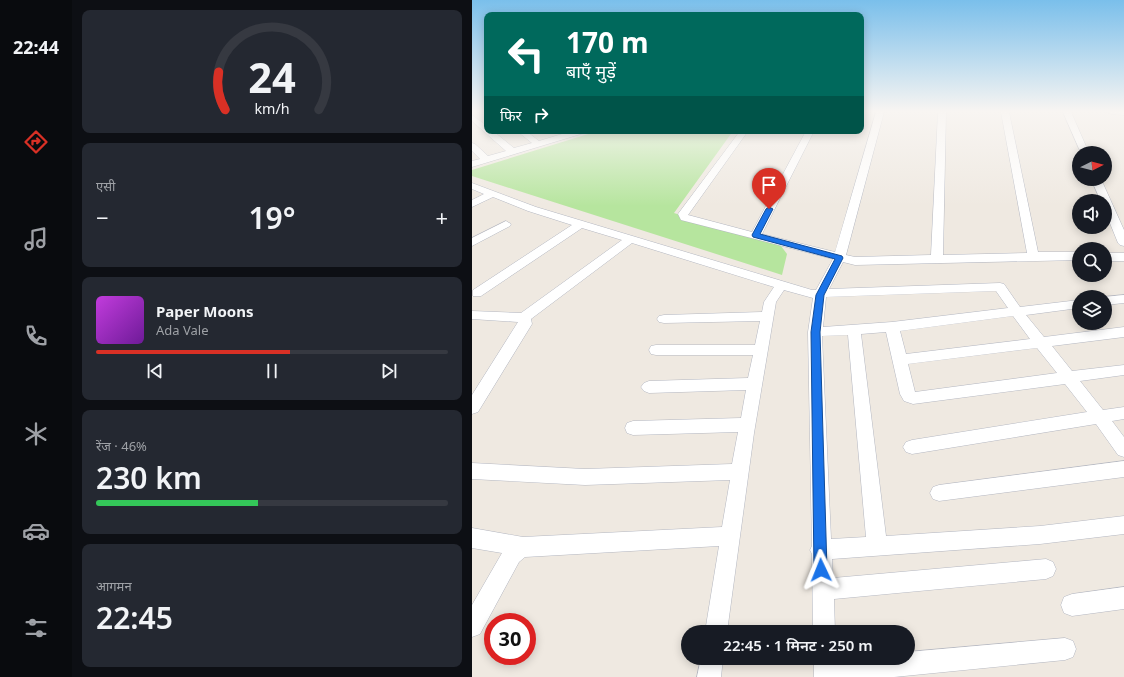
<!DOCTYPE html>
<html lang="hi">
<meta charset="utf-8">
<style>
body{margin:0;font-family:"Noto Sans","Noto Sans Devanagari",sans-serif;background:#242831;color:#f1f3f6;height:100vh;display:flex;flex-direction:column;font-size:15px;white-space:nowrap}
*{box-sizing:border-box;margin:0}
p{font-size:13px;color:#9ea1a6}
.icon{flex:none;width:22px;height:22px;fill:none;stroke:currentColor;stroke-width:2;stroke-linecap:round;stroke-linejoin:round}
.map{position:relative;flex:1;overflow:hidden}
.side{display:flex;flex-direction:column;gap:10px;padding:10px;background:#0d0f14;width:400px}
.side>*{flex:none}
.guide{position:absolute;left:12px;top:12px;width:380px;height:122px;border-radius:8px;box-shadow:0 2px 10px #0003;background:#00695c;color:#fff;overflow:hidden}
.needle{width:26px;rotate:84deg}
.buttons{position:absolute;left:600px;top:146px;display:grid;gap:8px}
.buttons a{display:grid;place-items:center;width:40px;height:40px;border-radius:50%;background:#171b24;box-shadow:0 2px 10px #0003;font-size:20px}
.speed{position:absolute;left:12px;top:613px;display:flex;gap:8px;font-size:20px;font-weight:700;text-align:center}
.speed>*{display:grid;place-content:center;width:52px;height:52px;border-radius:50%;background:#171b24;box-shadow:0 2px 10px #0003;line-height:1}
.speed .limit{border:6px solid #d22;background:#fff;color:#111}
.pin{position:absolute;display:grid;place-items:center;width:34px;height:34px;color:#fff;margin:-41px -17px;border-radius:50% 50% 50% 0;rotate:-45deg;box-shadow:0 0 4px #0007}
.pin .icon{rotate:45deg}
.me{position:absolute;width:44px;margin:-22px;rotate:358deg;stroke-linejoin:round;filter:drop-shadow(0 0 3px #0008)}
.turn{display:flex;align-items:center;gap:14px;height:84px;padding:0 16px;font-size:18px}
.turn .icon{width:52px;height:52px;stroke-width:2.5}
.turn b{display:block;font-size:28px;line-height:34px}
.then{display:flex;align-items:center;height:38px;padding:0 16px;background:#0003;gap:8px;font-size:15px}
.big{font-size:30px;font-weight:600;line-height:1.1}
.side .widget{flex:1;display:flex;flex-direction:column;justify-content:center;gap:6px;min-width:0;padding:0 14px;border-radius:8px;background:#242831}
.side .dial{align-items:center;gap:0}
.dial svg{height:104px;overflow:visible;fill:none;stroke:#363941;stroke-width:7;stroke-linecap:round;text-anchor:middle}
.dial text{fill:#f1f3f6;stroke:none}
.song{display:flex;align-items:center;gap:12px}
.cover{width:48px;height:48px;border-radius:6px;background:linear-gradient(135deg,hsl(290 70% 55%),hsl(280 70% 35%))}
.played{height:4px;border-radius:2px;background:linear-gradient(90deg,#d93025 55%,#363941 55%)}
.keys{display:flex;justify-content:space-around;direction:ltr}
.heat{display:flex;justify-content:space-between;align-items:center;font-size:22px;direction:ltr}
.charge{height:6px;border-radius:3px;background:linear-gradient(90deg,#34c759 46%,#363941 0)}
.trip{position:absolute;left:209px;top:625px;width:234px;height:40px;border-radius:20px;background:#171b24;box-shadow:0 2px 10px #0003;font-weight:600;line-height:40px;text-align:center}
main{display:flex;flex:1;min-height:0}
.tabs{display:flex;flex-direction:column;width:72px;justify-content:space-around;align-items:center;background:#090b0e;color:#9ea1a6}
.tabs .icon{width:28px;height:28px}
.tabs .on{color:#d93025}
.tabs b{font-size:18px;color:#f1f3f6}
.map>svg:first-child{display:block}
</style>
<main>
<nav class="tabs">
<b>22:44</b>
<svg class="icon on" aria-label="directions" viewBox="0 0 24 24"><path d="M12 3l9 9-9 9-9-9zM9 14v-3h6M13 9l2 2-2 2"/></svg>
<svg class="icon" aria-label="music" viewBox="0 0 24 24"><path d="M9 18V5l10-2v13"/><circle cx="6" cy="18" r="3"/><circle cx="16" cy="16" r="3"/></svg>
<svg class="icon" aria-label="phone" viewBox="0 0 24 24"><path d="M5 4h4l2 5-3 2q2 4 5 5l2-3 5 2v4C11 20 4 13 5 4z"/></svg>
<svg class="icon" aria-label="climate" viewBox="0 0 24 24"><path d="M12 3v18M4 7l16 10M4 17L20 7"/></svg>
<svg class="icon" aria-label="car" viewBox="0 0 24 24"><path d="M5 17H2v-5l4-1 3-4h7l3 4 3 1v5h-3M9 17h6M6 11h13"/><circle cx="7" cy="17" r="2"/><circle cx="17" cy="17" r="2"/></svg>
<svg class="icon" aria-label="filters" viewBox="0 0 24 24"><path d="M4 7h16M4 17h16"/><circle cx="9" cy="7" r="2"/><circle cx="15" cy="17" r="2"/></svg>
</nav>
<section class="side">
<div class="widget dial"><svg viewBox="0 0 100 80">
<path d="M14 69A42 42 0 1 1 86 69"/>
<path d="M14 69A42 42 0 0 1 9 40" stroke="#d93025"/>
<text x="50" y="56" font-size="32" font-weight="700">24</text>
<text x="50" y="72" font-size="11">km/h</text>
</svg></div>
<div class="widget"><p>एसी</p>
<div class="heat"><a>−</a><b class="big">19°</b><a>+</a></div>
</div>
<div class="widget">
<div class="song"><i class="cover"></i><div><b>Paper Moons</b><p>Ada Vale</p></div></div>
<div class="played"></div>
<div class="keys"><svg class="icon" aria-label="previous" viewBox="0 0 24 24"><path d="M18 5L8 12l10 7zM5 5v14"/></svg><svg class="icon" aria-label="pause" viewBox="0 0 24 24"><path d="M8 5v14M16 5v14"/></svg><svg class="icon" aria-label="next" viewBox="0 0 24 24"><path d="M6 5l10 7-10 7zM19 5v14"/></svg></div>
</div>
<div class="widget"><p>रेंज · 46%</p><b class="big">230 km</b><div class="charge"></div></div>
<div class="widget"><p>आगमन</p><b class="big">22:45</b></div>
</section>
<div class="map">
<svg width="652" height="677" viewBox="0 0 652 677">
<rect width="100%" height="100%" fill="#efe9e1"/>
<path fill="#b6e59e" d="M 126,131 L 261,131 L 202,213 L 309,246 L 315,254 L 310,275 L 0,176 L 0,170 Z"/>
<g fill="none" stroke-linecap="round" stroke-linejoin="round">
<defs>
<path id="street" d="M 404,112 L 412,112 L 374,255 L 383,257 L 459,255 L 466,112 L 474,112 L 471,255 L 555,253 L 529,112 L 537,112 L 566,252 L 607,252 L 607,260 L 383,265 L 371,262 L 357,289 L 528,283 L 532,284 L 548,307 L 607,300 L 607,308 L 554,315 L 572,337 L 652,327 L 652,337 L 580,346 L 600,371 L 652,365 L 652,375 L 608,381 L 631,410 L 652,407 L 652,419 L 640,421 L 652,437 L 652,457 L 646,455 L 624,424 L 440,454 L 434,452 L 431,447 L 434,442 L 440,440 L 615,412 L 593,384 L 441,404 L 432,401 L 428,394 L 414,332 L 389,334 L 414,536 L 568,526 L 652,516 L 652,534 L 568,544 L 360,559 L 361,578 L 574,559 L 581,562 L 584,569 L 581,576 L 574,579 L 362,599 L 363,632 L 341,632 L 340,554 L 338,550 L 340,546 L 336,332 L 341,298 L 312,290 L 304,302 L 282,433 L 255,632 L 233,632 L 247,546 L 53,557 L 47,562 L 8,634 L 0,637 L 0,605 L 30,553 L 0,548 L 0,528 L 51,537 L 250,527 L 258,480 L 113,485 L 0,479 L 0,463 L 113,469 L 260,464 L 266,432 L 161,435 L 155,433 L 153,428 L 155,423 L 161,421 L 269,418 L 274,390 L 177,393 L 172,391 L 169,387 L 172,383 L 177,381 L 276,378 L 281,355 L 184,355 L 179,354 L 177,350 L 179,346 L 184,345 L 283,345 L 288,321 L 192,323 L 187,322 L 185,319 L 187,316 L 192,315 L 290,312 L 292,302 L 302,287 L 160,243 L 59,319 L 60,324 L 6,412 L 0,414 L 0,395 L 46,322 L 0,319 L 0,311 L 49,313 L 150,240 L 110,228 L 9,296 L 1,296 L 1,290 L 100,225 L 56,211 L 21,197 L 0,207 L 0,200 L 12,194 L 0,189 L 0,183 L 64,207 L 340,290 L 344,290 L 361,259 L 209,220 L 206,214 L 268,131 L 276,131 L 216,215 L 280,232 L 334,131 L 342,131 L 290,234 L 363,252 ZM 524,291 L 536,308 L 420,322 L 351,327 L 354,297 ZM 541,316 L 558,339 L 434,354 L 428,331 ZM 376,335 L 394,537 L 359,539 L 350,336 ZM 565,348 L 585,373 L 443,392 L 436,364 Z
M 591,112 L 599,112 L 617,153 L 609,153 Z
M 635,112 L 652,112 L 652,115 L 639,114 Z
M 0,115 L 15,126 L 15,131 L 21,131 L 42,148 L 60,143 L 45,131 L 54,131 L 67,141 L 100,131 L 113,131 L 112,133 L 0,167 L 0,161 L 8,159 L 0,151 L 0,143 L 3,144 L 16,156 L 34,151 L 0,121 Z
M 619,179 L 629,179 L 652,230 L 652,246 L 648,245 L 646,243 L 633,211 L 633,201 L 629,201 Z
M 34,221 L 39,224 L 38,226 L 0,246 L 0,238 Z
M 633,253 L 652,253 L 652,261 L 633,261 Z
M 652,295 L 652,303 L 633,305 L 632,297 Z
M 652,461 L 652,477 L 467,501 L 461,499 L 458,493 L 461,487 L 467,485 Z
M 652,587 L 652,609 L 600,616 L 592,613 L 589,605 L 592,597 L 600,594 Z
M 593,638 L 601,641 L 604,649 L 601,657 L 593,660 L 422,677 L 342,677 L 342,658 L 364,658 L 365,659 L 436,658 L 436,652 Z
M 229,658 L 251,658 L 249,677 L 225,677 Z"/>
</defs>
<use href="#street" stroke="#b4b7c1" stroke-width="1"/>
<use href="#street" fill="#fff" fill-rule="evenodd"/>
</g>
<linearGradient id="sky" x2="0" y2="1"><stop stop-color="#7abfeb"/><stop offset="0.54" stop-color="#f8f5f2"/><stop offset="1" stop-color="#f8f5f2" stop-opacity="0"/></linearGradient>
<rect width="652" height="206" fill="url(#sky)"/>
<path fill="#1a73e8" stroke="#114b97" d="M 297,207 L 301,209 L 288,234 L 370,256 L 371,258 L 352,295 L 348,332 L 355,570 L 353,575 L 349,577 L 344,575 L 342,570 L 339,332 L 344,295 L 363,259 L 281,237 L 280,235 L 294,209 Z"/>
</svg>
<div class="buttons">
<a><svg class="needle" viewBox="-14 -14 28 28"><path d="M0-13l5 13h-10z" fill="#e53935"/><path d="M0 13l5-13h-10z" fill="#9ea1a6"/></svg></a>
<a><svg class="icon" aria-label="sound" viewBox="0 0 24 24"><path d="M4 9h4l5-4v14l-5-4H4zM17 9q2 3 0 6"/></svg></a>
<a><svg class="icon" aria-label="search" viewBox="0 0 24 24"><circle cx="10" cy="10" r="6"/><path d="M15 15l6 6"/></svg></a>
<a><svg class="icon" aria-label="layers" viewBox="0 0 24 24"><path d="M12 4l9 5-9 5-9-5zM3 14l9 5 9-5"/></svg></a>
</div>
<div class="speed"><div class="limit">30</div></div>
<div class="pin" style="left:297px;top:209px;background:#d93025"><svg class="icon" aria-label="arrive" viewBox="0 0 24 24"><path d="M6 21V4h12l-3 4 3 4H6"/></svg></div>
<svg class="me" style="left:349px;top:570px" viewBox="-20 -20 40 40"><path d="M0-17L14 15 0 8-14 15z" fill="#1a73e8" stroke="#fff" stroke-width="4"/></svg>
<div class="trip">22:45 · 1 मिनट · 250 m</div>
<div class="guide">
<div class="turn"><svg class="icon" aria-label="left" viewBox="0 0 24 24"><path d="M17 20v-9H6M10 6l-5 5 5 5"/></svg><div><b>170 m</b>बाएँ मुड़ें</div></div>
<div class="then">फिर<svg class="icon" aria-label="right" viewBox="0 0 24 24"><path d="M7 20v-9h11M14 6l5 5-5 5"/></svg></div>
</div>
</div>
</main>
